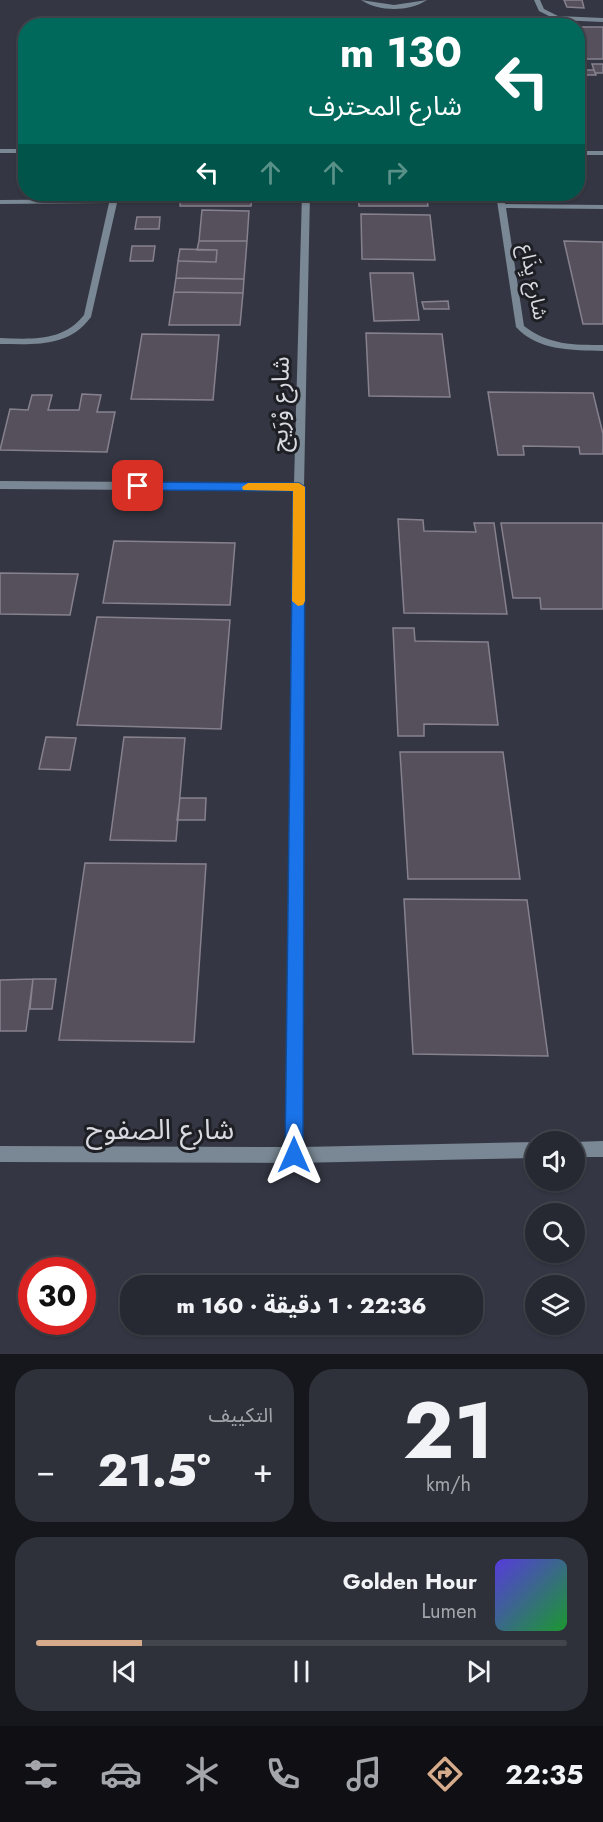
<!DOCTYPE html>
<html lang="ar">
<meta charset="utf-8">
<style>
body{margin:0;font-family:Jost,"Noto Sans Arabic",sans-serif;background:#2f313a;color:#f1f3f6;direction:rtl;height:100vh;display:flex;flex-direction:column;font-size:22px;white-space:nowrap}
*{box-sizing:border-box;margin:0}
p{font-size:20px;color:#a4a6ac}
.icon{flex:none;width:33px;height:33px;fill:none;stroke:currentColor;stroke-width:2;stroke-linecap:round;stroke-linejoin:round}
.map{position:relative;height:1354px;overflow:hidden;direction:ltr}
.panel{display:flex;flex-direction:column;gap:15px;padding:15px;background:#15171c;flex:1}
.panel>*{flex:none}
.hud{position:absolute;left:18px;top:18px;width:567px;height:183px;border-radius:24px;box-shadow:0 2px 4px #0004,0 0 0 2px #43454d;direction:rtl;background:#00695c;color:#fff;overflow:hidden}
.tools{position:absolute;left:525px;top:1131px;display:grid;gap:12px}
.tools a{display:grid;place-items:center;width:60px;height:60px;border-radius:50%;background:#272932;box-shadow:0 2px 4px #0004,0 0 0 2px #43454d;font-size:30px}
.speed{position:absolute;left:18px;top:1257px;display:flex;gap:12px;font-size:30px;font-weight:700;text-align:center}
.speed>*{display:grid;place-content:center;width:78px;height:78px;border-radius:50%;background:#272932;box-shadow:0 2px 4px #0004,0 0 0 2px #43454d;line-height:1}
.speed .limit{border:9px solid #d22;background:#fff;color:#111}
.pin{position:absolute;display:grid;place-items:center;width:51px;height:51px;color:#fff;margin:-26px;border-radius:12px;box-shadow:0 3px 9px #0006}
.me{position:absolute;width:66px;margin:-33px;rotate:0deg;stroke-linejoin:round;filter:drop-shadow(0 0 4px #0008)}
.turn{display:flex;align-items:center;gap:21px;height:126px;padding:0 24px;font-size:27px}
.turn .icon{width:78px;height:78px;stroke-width:2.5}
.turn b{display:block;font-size:42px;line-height:51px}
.lanes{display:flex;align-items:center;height:57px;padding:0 24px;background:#0003;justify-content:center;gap:30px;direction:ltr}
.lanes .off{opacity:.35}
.big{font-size:45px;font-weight:800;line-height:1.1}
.panel .widget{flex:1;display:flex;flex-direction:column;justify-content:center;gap:9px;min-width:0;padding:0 21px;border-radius:24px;background:#2f313a}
.panel .dial{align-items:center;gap:0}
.dial b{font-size:78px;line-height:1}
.song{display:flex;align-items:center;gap:18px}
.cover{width:72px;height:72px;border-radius:9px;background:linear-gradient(135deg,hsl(250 70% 55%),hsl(130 70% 35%))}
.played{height:6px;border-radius:3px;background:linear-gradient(90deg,#d6ab8b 20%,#43454d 20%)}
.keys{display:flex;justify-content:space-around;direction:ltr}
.heat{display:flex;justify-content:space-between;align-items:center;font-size:33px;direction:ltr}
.panel .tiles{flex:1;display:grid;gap:15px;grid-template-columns:1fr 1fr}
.widget:last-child{grid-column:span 2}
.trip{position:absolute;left:120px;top:1275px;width:363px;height:60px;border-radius:24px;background:#272932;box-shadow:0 2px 4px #0004,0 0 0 2px #43454d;font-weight:800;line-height:60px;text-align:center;direction:rtl}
.tabs{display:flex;height:96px;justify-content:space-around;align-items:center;background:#101014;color:#a4a6ac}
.tabs .icon{width:42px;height:42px}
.tabs .active{color:#d6ab8b}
.tabs b{font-size:27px;color:#f1f3f6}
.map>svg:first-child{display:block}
</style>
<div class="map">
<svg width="603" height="1354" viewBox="0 0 603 1354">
<rect width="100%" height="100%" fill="#343743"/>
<path fill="#55505c" stroke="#87818e" stroke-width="1.5" d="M 564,0 L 582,0 L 584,8 L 567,7 Z
M 578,27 L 603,27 L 603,59 L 578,59 Z
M 592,64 L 603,64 L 603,73 L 595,73 Z
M 578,70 L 594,70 L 596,75 L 578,75 Z
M 181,194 L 252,194 L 251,206 L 180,206 Z
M 358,194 L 426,194 L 428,206 L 359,206 Z
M 202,210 L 249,211 L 247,241 L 199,241 Z
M 361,214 L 430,215 L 435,260 L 362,259 Z
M 137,217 L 160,217 L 159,229 L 135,229 Z
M 199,241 L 247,241 L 244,279 L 176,278 L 178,261 L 216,262 L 217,250 L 197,250 Z
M 564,241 L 603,242 L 603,324 L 583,324 Z
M 132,246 L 155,246 L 153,261 L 130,261 Z
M 180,249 L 217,250 L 216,262 L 178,261 Z
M 370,273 L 413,273 L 419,320 L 374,321 Z
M 176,278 L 244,279 L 243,293 L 174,292 Z
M 174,292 L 243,293 L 240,325 L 169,325 Z
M 448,301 L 449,309 L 424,309 L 422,302 Z
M 366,333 L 442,334 L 450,397 L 369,396 Z
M 142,334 L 219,335 L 213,400 L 131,399 Z
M 488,392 L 593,393 L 603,434 L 603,454 L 580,454 L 579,447 L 523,446 L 524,455 L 498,455 Z
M 82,394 L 101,395 L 97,412 L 115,412 L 107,452 L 0,450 L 10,409 L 28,410 L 32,395 L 52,395 L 48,410 L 79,410 Z
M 398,519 L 423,520 L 424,531 L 476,532 L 474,523 L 494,523 L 507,614 L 404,613 Z
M 501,523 L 603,523 L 603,609 L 541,609 L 540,598 L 513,598 Z
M 114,541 L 235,543 L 230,605 L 103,603 Z
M 0,573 L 78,574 L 70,615 L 0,614 Z
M 97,617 L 230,620 L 221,729 L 77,725 Z
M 393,628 L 414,628 L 415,641 L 488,642 L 498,725 L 424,724 L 424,736 L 398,736 Z
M 46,737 L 76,738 L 70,770 L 39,769 Z
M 124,737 L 185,738 L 176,841 L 110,840 Z
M 400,752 L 503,752 L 520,879 L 408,879 Z
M 180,798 L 206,798 L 205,820 L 177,820 Z
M 85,863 L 206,864 L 194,1042 L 59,1040 Z
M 404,899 L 527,900 L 548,1056 L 413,1054 Z
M 33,979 L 56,979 L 52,1009 L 30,1009 Z
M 33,979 L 26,1031 L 0,1031 L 0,980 Z"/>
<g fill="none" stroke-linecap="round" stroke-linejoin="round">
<path fill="#798894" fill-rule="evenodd" d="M 361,0 L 394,5 L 427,0 C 409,12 379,12 361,0 Z
M 534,0 L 540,0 L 544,9 L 558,16 L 603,18 L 603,22 L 557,20 L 539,11 Z
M 0,149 L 26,149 L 26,153 L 0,153 Z
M 578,151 L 603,151 L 603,155 L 578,155 Z
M 111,194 L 119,194 L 91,317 C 68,348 35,344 0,344 L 0,338 C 31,339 63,342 84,315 L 109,203 L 0,204 L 0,200 L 110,199 Z
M 302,194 L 310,194 L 304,487 L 302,1147 L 536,1142 L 536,1158 L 294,1163 L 0,1162 L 0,1146 L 286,1147 L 294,491 L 0,489 L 0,481 L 294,483 Z
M 496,194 L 504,194 L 505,204 L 603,205 L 603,209 L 506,208 L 524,326 C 548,345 574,345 603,345 L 603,351 C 572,350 538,351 516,327 Z
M 603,1141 L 603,1157 L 574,1157 L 574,1142 L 573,1142 Z"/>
</g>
<path fill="#1a73e8" stroke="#114b97" stroke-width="1.5" d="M 138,482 L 299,483 L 305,487 L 303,1155 L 300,1161 L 294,1164 L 287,1161 L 285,1155 L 293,491 L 138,490 L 132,486 Z"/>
<path fill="#f59e0b" d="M 248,483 L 299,483 L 305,487 L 305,601 L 303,605 L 298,606 L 292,601 L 293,491 L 243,490 L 242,487 Z"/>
<g text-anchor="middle" stroke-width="6" stroke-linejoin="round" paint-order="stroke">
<g font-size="20" fill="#d8dae1" stroke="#1e1f24">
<text transform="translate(534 282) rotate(79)" y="7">شارع يِذَاع</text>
</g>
<g font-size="24" fill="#d8dae1" stroke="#1e1f24">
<text transform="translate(280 404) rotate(-89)" y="8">شارع وْرَيج</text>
</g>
<g font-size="28" fill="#d8dae1" stroke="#1e1f24">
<text x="160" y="1139">شارع الصفوح</text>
</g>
</g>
</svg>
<div class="tools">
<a><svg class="icon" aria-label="sound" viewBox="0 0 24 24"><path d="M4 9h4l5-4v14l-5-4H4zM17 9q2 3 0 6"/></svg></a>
<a><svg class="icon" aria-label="search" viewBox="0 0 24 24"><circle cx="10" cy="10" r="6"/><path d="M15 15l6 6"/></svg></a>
<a><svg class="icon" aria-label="layers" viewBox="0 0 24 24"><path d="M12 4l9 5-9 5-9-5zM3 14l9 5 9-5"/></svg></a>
</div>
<div class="speed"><div class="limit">30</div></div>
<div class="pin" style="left:138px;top:486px;background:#d93025"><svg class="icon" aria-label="arrive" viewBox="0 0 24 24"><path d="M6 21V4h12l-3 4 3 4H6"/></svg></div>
<svg class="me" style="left:294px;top:1155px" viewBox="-20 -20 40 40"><path d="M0-17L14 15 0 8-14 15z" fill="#1a73e8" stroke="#fff" stroke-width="4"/></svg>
<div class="trip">22:36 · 1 دقيقة · 160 m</div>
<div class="hud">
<div class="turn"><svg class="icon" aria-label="left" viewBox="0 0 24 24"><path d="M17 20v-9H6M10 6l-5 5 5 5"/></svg><div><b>130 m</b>شارع المحترف</div></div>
<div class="lanes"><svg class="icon" aria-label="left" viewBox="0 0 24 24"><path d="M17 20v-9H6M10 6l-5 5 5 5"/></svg><svg class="icon off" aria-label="ahead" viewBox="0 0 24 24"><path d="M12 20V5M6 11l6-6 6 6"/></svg><svg class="icon off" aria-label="ahead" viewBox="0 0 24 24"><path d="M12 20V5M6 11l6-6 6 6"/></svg><svg class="icon off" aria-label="right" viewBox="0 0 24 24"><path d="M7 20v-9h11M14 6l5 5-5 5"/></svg></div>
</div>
</div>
<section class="panel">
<div class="tiles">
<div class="widget dial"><b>21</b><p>km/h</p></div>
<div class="widget"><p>التكييف</p>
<div class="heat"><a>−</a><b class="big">21.5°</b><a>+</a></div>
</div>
<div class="widget">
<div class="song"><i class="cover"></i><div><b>Golden Hour</b><p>Lumen</p></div></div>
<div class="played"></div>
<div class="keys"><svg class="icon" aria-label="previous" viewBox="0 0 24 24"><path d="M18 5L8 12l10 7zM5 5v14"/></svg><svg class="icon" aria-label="pause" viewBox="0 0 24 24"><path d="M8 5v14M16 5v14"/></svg><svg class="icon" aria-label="next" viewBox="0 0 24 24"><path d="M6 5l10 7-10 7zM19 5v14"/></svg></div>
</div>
</div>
</section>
<nav class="tabs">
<b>22:35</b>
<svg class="icon active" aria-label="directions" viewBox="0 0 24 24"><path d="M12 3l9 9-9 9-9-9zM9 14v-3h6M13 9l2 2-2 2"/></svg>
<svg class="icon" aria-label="music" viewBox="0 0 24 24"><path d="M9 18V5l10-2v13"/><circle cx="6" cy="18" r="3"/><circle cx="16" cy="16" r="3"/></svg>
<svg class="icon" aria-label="phone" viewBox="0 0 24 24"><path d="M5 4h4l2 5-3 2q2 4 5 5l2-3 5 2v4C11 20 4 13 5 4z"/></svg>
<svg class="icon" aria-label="climate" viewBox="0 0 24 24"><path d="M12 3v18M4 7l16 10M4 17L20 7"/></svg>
<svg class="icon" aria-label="car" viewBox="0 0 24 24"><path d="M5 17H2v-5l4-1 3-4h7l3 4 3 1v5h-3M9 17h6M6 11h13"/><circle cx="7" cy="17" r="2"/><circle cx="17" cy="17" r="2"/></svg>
<svg class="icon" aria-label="filters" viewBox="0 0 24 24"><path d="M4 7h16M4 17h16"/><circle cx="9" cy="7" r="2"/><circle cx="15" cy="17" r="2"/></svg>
</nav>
